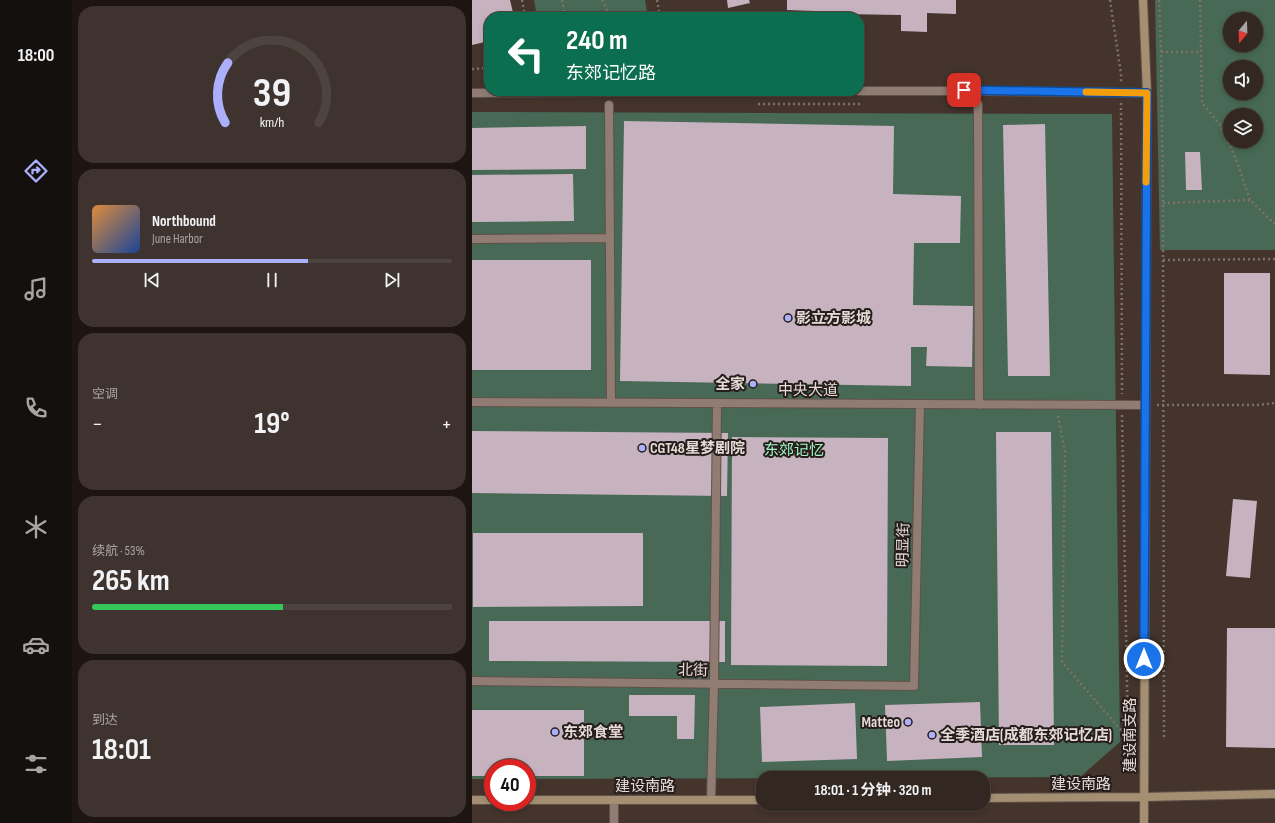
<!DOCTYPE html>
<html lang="zh">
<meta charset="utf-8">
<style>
body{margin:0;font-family:"Sofia Sans Condensed","Noto Sans SC",sans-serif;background:#3e332e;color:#f1f3f6;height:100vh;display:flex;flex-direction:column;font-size:15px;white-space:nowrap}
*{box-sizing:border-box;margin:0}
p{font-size:13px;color:#a9a5a5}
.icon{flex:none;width:22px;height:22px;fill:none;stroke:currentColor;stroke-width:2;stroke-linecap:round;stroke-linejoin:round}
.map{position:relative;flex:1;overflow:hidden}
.drawer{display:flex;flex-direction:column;gap:6px;padding:6px;background:#1c1512;width:400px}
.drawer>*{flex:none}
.guide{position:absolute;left:12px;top:12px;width:380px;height:84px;border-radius:16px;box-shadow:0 2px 6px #0003,0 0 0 1px #4e443f;background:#0b6e4f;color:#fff;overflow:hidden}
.needle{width:26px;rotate:199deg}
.buttons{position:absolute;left:751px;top:12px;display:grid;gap:8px}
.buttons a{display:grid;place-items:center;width:40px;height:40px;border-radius:50%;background:#332721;box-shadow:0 2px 6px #0003,0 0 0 1px #4e443f;font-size:20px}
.speed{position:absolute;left:12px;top:759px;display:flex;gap:8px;font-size:20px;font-weight:700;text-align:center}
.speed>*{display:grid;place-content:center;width:52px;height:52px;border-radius:50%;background:#332721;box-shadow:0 2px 6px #0003,0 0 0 1px #4e443f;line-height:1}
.speed .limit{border:6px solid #d22;background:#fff;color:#111}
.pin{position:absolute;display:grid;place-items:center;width:34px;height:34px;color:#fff;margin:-17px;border-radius:8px;box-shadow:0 2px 6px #0006}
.me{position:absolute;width:44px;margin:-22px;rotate:0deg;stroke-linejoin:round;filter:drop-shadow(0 0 3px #0008)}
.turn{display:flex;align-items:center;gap:14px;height:84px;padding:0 16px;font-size:18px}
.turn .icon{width:52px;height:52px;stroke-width:2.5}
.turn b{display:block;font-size:28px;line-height:34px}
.big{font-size:30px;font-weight:700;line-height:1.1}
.drawer .tile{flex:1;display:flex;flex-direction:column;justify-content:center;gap:6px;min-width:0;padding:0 14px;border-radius:16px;background:#3e332e}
.drawer .dial{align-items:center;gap:0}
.dial svg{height:104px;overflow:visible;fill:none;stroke:#4e443f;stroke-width:7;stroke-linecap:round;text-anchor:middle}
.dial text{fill:#f1f3f6;stroke:none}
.song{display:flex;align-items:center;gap:12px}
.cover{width:48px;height:48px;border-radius:6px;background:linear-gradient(135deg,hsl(30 70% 55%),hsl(220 70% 35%))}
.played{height:4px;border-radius:2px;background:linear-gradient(90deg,#acaffb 60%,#4e443f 60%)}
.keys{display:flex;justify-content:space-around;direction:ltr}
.heat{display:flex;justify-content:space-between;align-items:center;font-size:22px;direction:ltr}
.charge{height:6px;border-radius:3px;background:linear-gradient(90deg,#34c759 53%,#4e443f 0)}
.trip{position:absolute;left:284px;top:771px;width:234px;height:40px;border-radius:16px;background:#332721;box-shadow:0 2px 6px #0003,0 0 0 1px #4e443f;font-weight:700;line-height:40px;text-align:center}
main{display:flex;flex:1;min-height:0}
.tab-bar{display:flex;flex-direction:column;width:72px;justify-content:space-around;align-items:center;background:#14100d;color:#a9a5a5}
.tab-bar .icon{width:28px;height:28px}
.tab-bar .on{color:#acaffb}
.tab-bar b{font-size:18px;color:#f1f3f6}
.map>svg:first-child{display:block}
</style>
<main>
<nav class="tab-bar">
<b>18:00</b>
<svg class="icon on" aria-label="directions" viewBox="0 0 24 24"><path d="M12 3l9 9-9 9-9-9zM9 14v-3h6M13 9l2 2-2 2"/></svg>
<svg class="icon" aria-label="music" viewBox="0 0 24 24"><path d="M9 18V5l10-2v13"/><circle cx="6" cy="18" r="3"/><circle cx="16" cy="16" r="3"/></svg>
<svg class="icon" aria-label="phone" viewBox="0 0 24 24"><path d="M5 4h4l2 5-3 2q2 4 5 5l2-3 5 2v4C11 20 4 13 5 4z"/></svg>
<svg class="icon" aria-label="climate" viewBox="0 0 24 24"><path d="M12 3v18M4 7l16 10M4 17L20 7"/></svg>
<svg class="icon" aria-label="car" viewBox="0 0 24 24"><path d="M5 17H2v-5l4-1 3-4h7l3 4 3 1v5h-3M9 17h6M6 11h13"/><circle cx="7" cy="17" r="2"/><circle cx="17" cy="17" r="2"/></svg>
<svg class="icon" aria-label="filters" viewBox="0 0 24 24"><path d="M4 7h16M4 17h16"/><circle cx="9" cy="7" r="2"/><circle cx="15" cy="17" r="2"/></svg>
</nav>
<section class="drawer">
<div class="tile dial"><svg viewBox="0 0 100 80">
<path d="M14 69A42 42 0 1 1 86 69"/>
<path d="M14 69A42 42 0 0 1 16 23" stroke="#acaffb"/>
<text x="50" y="56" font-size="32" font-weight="700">39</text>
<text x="50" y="72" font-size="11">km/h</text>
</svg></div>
<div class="tile">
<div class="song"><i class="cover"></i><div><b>Northbound</b><p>June Harbor</p></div></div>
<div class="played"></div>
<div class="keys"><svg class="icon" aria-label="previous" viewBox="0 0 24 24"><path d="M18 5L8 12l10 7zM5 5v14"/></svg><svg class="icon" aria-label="pause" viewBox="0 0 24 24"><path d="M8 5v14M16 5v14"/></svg><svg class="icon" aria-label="next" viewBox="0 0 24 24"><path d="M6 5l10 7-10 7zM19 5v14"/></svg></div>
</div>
<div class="tile"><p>空调</p>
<div class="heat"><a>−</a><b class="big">19°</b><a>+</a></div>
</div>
<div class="tile"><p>续航 · 53%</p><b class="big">265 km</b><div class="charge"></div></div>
<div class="tile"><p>到达</p><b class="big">18:01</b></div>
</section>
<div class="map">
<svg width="803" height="823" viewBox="0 0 803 823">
<rect width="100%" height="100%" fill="#44342c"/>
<path fill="#476955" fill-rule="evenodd" d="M 62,0 L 173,0 L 176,17 L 65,17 Z
M 683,0 L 803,0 L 803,250 L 688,250 ZM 758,19 L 784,19 L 784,45 L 758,45 ZM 758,67 L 784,67 L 784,93 L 758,93 ZM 758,115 L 784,115 L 784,141 L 758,141 Z
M 0,112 L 640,114 L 648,742 L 608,777 L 55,779 L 55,768 L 21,768 L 21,779 L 0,779 Z"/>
<path fill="#c6b3bf" d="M 0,0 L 38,0 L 42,17 L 17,17 L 17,41 L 0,45 Z
M 255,0 L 277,0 L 278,3 L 256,8 Z
M 315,0 L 484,0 L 484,14 L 455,13 L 455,32 L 429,31 L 429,15 L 370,14 L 370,17 L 342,17 L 342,11 L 315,10 Z
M 152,121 L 422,126 L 421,194 L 489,196 L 488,243 L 442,243 L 441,305 L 501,306 L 500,367 L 454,366 L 455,347 L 439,347 L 439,386 L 148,381 Z
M 573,124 L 578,376 L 536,376 L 531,125 Z
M 114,126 L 114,169 L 0,170 L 0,128 Z
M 713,152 L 728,152 L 730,190 L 714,190 Z
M 101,174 L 102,221 L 0,222 L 0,175 Z
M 0,260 L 119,260 L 119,370 L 0,370 Z
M 752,273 L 798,273 L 798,375 L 752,374 Z
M 0,431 L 256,433 L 255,496 L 0,493 Z
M 524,432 L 579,432 L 582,745 L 527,745 Z
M 260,437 L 416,438 L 415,666 L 259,665 Z
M 761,499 L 785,501 L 778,578 L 754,576 Z
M 1,533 L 171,533 L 171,606 L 1,607 Z
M 17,621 L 253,621 L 253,662 L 17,661 Z
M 755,628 L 803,628 L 803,748 L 754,747 Z
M 157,695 L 223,695 L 222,739 L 205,739 L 205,716 L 157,716 Z
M 508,702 L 510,757 L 415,761 L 413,705 Z
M 383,703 L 385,759 L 290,762 L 288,707 Z
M 0,710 L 112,710 L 112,776 L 55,776 L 55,768 L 21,768 L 21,776 L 0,776 Z"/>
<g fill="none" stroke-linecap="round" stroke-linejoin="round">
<defs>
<path id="street" d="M 387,91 L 507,91 L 675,93
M 0,93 L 300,91
M 506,104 L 507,405
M 137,105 L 139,403
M 0,239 L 138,238
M 0,402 L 673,405
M 0,681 L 442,686 L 448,404
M 239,800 L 242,684 L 245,403
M 142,823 L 142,800"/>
<path id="secondary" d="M 671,0 L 675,93 L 672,823
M 511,798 L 672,797 L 803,794
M 0,800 L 21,800
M 55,800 L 291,800"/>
</defs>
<use href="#street" stroke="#5f514a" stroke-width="10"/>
<use href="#secondary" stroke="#5f514a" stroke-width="10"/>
<path stroke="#7f716a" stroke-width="2.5" stroke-dasharray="2 3" stroke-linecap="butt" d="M 50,0 L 53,17
M 90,0 L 93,17
M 130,0 L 139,17
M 185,0 L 188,17
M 638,0 L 649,74 L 649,82
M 687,0 L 689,52 L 691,203 L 692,739
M 728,0 L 730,103 L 748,125 L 764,159 L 778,200 L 803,224
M 689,52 L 729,52
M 0,69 L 17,68
M 649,103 L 650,394
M 286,104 L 389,104
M 691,203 L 778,200
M 691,260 L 803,259
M 685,405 L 786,405 L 803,403
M 650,415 L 656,738
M 586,416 L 593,452 L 590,662 L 656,738"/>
<use href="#street" stroke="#907c73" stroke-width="8"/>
<use href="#secondary" stroke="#a58f72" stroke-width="8"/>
</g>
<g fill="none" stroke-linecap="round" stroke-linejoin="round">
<defs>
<path id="route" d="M 492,90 L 675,93 L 672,659"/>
</defs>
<use href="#route" stroke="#114b97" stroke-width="10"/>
<use href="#route" stroke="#1a73e8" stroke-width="7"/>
<path stroke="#f59e0b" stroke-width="7" d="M 614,92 L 675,93 L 674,182"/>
</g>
<g fill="#acaffb" stroke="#251d1a" stroke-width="1.5">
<circle cx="316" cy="318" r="4"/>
<circle cx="281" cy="384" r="4"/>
<circle cx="170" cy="448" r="4"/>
<circle cx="436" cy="722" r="4"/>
<circle cx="83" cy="732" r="4"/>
<circle cx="460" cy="735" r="4"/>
</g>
<g text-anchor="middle" stroke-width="4" stroke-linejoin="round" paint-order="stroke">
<g font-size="15" font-weight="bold" fill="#e6dbd6" stroke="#251d1a" text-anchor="start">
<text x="324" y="323">影立方影城</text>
<text x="273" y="389" text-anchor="end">全家</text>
<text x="178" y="453">CGT48星梦剧院</text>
<text x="428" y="727" text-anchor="end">Matteo</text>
<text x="91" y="737">东郊食堂</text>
<text x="468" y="740">全季酒店(成都东郊记忆店)</text>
</g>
<g font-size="15" fill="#e6dbd6" stroke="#251d1a">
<text x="336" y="395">中央大道</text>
<text transform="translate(431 545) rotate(-89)" y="5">明显街</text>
<text transform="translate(221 670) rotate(1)" y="5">北街</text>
<text transform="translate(658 735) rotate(-90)" y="5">建设南支路</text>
<text x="609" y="789">建设南路</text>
<text x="173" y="791">建设南路</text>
</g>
<g font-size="15" fill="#a0f8c6" stroke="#251d1a">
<text x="322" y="455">东郊记忆</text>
</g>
</g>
</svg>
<div class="buttons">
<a><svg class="needle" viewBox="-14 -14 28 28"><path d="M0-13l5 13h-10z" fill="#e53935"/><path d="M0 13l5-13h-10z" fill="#a9a5a5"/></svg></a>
<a><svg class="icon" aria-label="sound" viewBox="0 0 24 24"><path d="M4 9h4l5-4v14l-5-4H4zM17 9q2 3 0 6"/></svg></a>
<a><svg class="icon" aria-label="layers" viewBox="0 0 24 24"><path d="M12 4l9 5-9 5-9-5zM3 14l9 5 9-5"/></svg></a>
</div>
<div class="speed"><div class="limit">40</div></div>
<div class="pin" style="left:492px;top:90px;background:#d93025"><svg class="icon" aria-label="arrive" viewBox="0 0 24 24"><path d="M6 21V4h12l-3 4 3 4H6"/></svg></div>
<svg class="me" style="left:672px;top:659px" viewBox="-20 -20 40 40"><circle r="17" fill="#1a73e8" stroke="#fff" stroke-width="3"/><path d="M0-11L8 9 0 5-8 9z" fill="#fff"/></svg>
<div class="trip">18:01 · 1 分钟 · 320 m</div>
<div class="guide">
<div class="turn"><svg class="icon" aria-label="left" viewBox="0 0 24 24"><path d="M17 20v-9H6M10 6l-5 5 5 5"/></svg><div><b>240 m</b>东郊记忆路</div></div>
</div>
</div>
</main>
